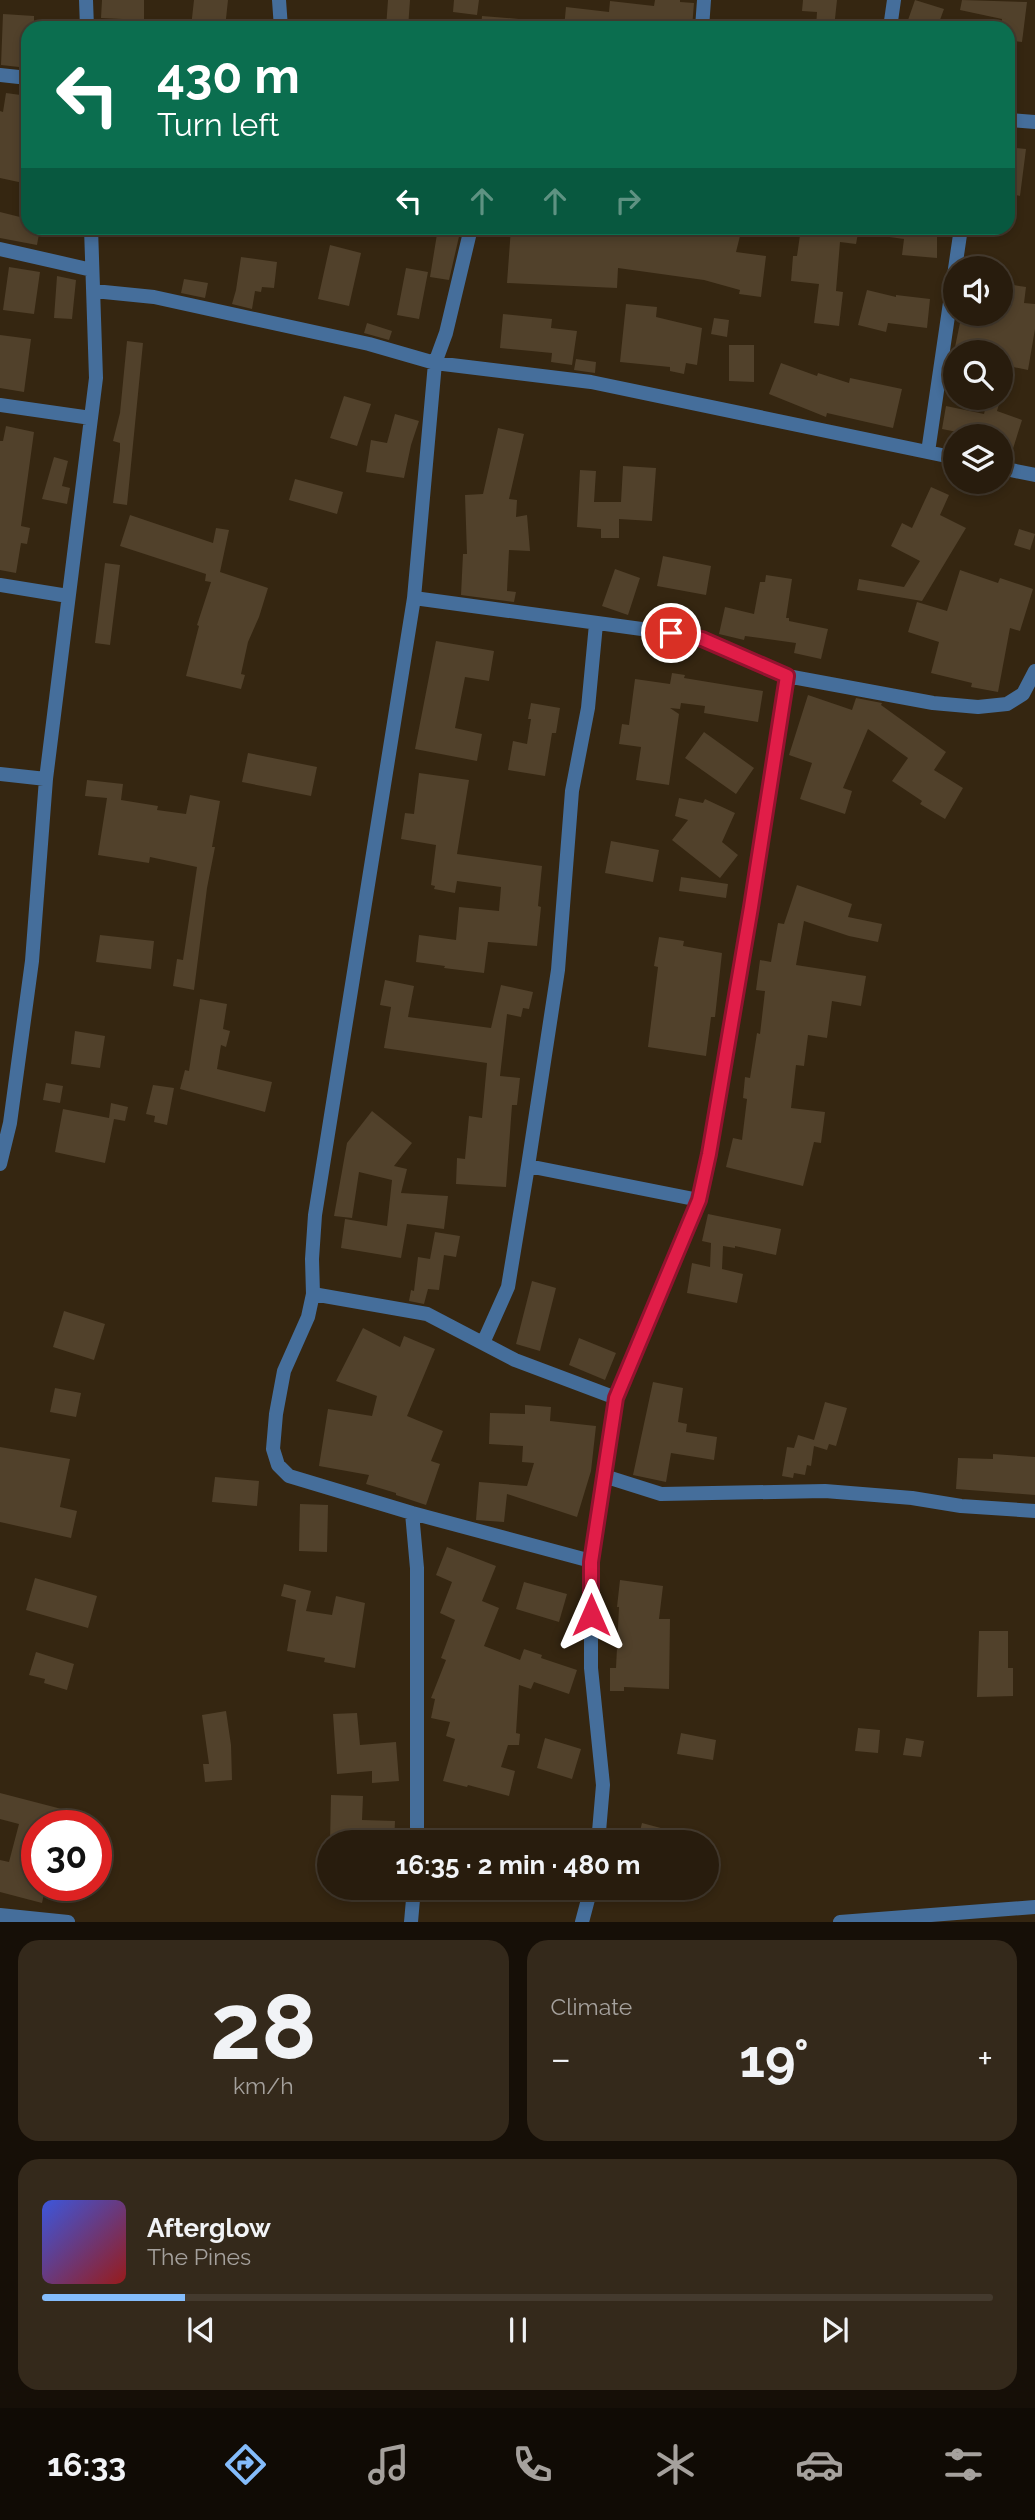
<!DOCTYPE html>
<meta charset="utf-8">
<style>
body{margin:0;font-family:Raleway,sans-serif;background:#34291b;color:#f1f3f6;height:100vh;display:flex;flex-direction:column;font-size:26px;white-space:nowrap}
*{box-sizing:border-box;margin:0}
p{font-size:23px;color:#a5a19d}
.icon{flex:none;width:38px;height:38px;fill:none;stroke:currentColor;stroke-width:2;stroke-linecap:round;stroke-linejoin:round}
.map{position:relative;height:1922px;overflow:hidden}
.drawer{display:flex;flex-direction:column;gap:18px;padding:18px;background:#160f07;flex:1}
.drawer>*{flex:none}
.guide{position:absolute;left:21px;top:21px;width:994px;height:214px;border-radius:21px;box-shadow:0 4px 10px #0003,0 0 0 2px #443a2e;background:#0b6e4f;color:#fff;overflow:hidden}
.buttons{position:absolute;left:943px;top:256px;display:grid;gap:14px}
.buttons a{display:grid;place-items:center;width:70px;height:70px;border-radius:50%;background:#281c0d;box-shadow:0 4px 10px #0003,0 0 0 2px #443a2e;font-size:35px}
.speed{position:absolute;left:21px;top:1810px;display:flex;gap:14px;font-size:35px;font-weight:700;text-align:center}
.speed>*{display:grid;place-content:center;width:91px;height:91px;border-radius:50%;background:#281c0d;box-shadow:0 4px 10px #0003,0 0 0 2px #443a2e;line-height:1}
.speed .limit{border:10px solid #d22;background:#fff;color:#111}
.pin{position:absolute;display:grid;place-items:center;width:60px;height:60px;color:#fff;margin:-30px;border:4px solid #fff;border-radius:50%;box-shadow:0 2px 7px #0007}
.me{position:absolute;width:77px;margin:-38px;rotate:0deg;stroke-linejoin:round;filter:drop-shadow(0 0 5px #0008)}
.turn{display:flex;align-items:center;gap:24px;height:147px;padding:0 21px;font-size:32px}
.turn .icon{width:91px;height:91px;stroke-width:2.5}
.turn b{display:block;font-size:49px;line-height:60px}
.lanes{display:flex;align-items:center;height:66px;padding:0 21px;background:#0003;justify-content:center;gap:35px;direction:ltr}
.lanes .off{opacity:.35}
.big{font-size:52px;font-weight:700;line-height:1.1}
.drawer .tile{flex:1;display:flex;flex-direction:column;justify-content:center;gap:10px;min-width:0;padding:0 24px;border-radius:21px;background:#34291b}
.drawer .dial{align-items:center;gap:0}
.dial b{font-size:91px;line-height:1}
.song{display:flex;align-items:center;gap:21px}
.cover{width:84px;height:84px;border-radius:10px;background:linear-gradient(135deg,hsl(230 70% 55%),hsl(0 70% 35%))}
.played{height:7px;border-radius:4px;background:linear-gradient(90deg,#84bcfb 15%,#443a2e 15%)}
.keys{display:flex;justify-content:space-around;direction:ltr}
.heat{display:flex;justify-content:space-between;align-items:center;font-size:38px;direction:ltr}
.drawer .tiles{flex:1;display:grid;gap:18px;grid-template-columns:1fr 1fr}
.tile:last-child{grid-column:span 2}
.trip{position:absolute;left:317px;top:1830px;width:402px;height:70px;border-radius:35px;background:#281c0d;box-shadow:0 4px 10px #0003,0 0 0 2px #443a2e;font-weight:700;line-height:70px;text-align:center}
.tab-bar{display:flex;height:112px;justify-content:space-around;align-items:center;background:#100b05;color:#a5a19d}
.tab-bar .icon{width:49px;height:49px}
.tab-bar .current{color:#84bcfb}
.tab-bar b{font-size:32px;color:#f1f3f6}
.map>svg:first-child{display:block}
</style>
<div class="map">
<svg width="1035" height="1922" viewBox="0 0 1035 1922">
<rect width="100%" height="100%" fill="#352611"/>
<path fill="#51412b" d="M 102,0 L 144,0 L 144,20 L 101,18 Z
M 194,0 L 228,0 L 225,28 L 191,27 Z
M 388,0 L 410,0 L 408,28 L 386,28 Z
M 454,0 L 479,0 L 477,15 L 453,12 Z
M 655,0 L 680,0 L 680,2 L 694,3 L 692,28 L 564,28 L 566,7 L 609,12 L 610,1 L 654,6 Z
M 803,0 L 837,0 L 834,28 L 816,28 L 817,12 L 802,11 Z
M 915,0 L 944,9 L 937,28 L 908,20 Z
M 962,0 L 1027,2 L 1022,42 L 1008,40 L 1008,28 L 1001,28 L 1002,19 L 960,10 Z
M 3,14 L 34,16 L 34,28 L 28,28 L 28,68 L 1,65 Z
M 482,16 L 519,19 L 518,28 L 481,28 Z
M 6,93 L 28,96 L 28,184 L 0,178 L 0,111 L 3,112 Z
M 1008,147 L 1026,149 L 1020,196 L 1008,193 Z
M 0,212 L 28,219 L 28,228 L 40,228 L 37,245 L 0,238 Z
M 438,228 L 461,228 L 449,280 L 430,277 Z
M 511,228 L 686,228 L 716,231 L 740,236 L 736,252 L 766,256 L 761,297 L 739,294 L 740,290 L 704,280 L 618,268 L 617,288 L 507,283 Z
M 801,228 L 859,228 L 856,244 L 840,242 L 836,291 L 843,292 L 839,326 L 814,323 L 819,284 L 791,281 L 793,256 L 797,256 Z
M 876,228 L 937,228 L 937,258 L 902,255 L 904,239 L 875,235 Z
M 330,245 L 361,253 L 349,306 L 318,299 Z
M 241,257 L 277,262 L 274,288 L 262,287 L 261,292 L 255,291 L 252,309 L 232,304 L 236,290 Z
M 9,267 L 40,272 L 34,314 L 3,310 Z
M 406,268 L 428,272 L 419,319 L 397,315 Z
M 57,276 L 76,280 L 72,319 L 54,318 Z
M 184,279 L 208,283 L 205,298 L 181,293 Z
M 1001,283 L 1026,287 L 1024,303 L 1035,304 L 1035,329 L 1028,370 L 1003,365 L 1006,352 L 954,352 L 962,313 L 1001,313 Z
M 867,290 L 896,297 L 896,295 L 930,299 L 927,328 L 888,323 L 886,332 L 858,325 Z
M 626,304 L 657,307 L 656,317 L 702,328 L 697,365 L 686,363 L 684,374 L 670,371 L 670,367 L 620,362 Z
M 503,314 L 552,319 L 551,328 L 577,331 L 572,365 L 551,362 L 552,353 L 500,348 Z
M 714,318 L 729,320 L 727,337 L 711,334 Z
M 367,323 L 392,331 L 389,340 L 364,333 Z
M 0,335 L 31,339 L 24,392 L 0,388 Z
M 127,341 L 143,343 L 127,505 L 113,503 L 120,450 L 120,443 L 113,441 L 120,413 Z
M 729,345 L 754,345 L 754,382 L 729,381 Z
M 576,359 L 596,362 L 595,373 L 574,370 Z
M 781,363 L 817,376 L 818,373 L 849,383 L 850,378 L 902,389 L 893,428 L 827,413 L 826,417 L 769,394 Z
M 344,396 L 371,404 L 357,446 L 330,438 Z
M 987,402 L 999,404 L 997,411 L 1022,420 L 1011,455 L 1001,452 L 1001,436 L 977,436 L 942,429 L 946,406 L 984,414 Z
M 395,414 L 419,421 L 411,445 L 404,478 L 366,472 L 371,440 L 387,443 Z
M 6,426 L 34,432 L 21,526 L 30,528 L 27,544 L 21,543 L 16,573 L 0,570 L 0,441 L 3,441 Z
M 498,428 L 524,434 L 509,499 L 517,500 L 516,517 L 527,515 L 530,551 L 509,550 L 507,591 L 516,592 L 514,602 L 461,595 L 463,554 L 467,554 L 465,495 L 483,494 Z
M 54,457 L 68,461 L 62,486 L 70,488 L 67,504 L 42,499 Z
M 623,466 L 656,468 L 652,521 L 619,519 L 619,538 L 601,538 L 601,529 L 577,527 L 580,470 L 596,471 L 594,502 L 621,502 Z
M 295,479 L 343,492 L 337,514 L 289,500 Z
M 931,487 L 949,495 L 940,515 L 966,528 L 922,601 L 857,590 L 859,579 L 904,587 L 920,561 L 891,546 L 902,523 L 912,528 Z
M 130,515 L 213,543 L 216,528 L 229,530 L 220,572 L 268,588 L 259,617 L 248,642 L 241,674 L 245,675 L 241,689 L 186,676 L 199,626 L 197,625 L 211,582 L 205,581 L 206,574 L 120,546 Z
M 1019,529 L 1035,534 L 1030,550 L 1014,545 Z
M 663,556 L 711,566 L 706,595 L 657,586 Z
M 105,563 L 120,565 L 110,645 L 95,643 Z
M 615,569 L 640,578 L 628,615 L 602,606 Z
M 960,570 L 998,583 L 1000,578 L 1033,589 L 1020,631 L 1010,628 L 998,692 L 971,687 L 972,683 L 931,673 L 939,642 L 908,632 L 917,602 L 947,611 Z
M 766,575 L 792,579 L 786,618 L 789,618 L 789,621 L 828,629 L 821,659 L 794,653 L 796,643 L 745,636 L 744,640 L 719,634 L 725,607 L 754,614 L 760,582 L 765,582 Z
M 436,641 L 494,651 L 489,681 L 465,677 L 455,728 L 482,734 L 477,761 L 415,749 Z
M 672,673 L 685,675 L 684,678 L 763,691 L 758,722 L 704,713 L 705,706 L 681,703 L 680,709 L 670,708 L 679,714 L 669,785 L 636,780 L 641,747 L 619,744 L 622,724 L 629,725 L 635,679 L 670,684 Z
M 808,695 L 852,710 L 856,698 L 882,703 L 881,705 L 946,752 L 934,770 L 963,788 L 945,819 L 920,804 L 922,801 L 892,781 L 908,758 L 868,729 L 843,788 L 852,791 L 845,814 L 800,799 L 812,763 L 789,755 Z
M 531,703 L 560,708 L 556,733 L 552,733 L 545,776 L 508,770 L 513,741 L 527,744 L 531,719 L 528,719 Z
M 704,732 L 754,768 L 736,794 L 685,758 Z
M 248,753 L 317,767 L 311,796 L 242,782 Z
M 419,773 L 469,780 L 457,854 L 542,866 L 538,906 L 541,907 L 537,946 L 488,942 L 484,973 L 444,968 L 445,966 L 416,962 L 419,935 L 456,940 L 459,907 L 499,911 L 501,887 L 457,881 L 455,893 L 434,889 L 435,886 L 431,885 L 436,845 L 401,839 L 405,813 L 414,814 Z
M 87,780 L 123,784 L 121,800 L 158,806 L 157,810 L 186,814 L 190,795 L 220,801 L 212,847 L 215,847 L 207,888 L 194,990 L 173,986 L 177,959 L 183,960 L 197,867 L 150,857 L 149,863 L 98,855 L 107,798 L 85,796 Z
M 679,798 L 703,803 L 705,799 L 735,813 L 722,842 L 738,855 L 720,878 L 672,840 L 688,820 L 675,816 Z
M 611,841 L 659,850 L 653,882 L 605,873 Z
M 681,877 L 728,884 L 726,898 L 679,891 Z
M 797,885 L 852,904 L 848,917 L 882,924 L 878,942 L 849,936 L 804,921 L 796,965 L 866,976 L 861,1006 L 832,1001 L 827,1038 L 808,1035 L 804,1066 L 796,1065 L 791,1108 L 825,1112 L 821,1143 L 814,1142 L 803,1186 L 726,1167 L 733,1138 L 742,1140 L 747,1099 L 743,1098 L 745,1077 L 750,1078 L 757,1033 L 760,1034 L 765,991 L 756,990 L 760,960 L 771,962 L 778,923 L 784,924 Z
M 100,935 L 154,941 L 151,969 L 96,962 Z
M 659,937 L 684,941 L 683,946 L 722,953 L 715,1017 L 711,1017 L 706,1056 L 648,1047 L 658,967 L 654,966 Z
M 385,980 L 414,986 L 408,1017 L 491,1028 L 501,985 L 533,992 L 529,1009 L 523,1008 L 521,1017 L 507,1014 L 500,1076 L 520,1078 L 517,1105 L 512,1105 L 506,1187 L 456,1184 L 457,1158 L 465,1159 L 469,1116 L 482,1118 L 487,1063 L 384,1048 L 391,1007 L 380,1005 Z
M 200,999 L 227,1004 L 223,1029 L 230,1031 L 226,1047 L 221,1045 L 217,1069 L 272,1082 L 265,1112 L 180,1089 L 185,1070 L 189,1071 Z
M 75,1031 L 105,1036 L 100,1068 L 71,1064 Z
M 46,1083 L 63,1086 L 60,1103 L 43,1100 Z
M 153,1085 L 174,1088 L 167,1125 L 154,1122 L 155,1116 L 146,1114 Z
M 111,1103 L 128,1107 L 125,1121 L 114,1119 L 105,1163 L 55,1152 L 63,1109 L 109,1118 Z
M 372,1111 L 412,1143 L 394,1166 L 407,1169 L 401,1193 L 448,1196 L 444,1229 L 407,1224 L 401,1258 L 341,1248 L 345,1219 L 387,1226 L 392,1180 L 359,1172 L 352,1218 L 334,1216 L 347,1143 Z
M 708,1214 L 781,1229 L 776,1255 L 735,1246 L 735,1248 L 723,1246 L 722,1269 L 743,1274 L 737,1303 L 687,1293 L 692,1263 L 710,1267 L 711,1243 L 702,1241 Z
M 435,1232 L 460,1236 L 456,1257 L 444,1255 L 439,1290 L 428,1289 L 424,1304 L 409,1301 L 411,1290 L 414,1291 L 418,1257 L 430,1259 Z
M 532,1281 L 556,1288 L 540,1351 L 516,1344 Z
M 64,1311 L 105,1324 L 94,1360 L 53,1347 Z
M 363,1328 L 400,1347 L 404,1336 L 435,1349 L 407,1416 L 443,1431 L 431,1461 L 440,1464 L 426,1505 L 396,1495 L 396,1493 L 366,1484 L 369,1475 L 319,1466 L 328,1409 L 372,1416 L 377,1396 L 336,1381 Z
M 579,1338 L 616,1353 L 605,1380 L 569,1365 Z
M 653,1382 L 683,1388 L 678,1422 L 687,1424 L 686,1432 L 717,1437 L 714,1460 L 671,1453 L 666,1482 L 633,1475 Z
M 55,1388 L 81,1393 L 76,1417 L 50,1412 Z
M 825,1402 L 847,1408 L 836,1446 L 829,1444 L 827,1450 L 814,1446 L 811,1466 L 807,1465 L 805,1475 L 794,1473 L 793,1478 L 782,1476 L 787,1447 L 794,1448 L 798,1435 L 814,1440 Z
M 525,1405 L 551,1407 L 550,1421 L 596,1426 L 591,1471 L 577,1517 L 507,1494 L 504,1522 L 476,1520 L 479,1482 L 527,1486 L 534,1463 L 522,1462 L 523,1446 L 489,1444 L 490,1413 L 525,1414 Z
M 0,1447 L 70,1459 L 60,1507 L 77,1511 L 71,1538 L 0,1522 Z
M 993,1454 L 1035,1457 L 1035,1495 L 956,1489 L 958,1458 L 993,1459 Z
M 215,1477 L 259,1481 L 257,1506 L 212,1502 Z
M 300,1504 L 328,1505 L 327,1552 L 299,1551 Z
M 447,1547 L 496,1566 L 482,1601 L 499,1608 L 484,1646 L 520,1660 L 524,1649 L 542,1655 L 541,1658 L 577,1670 L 569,1694 L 534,1682 L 531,1689 L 519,1685 L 516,1733 L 520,1734 L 519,1745 L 508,1745 L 501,1767 L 515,1771 L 509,1796 L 468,1785 L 467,1787 L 443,1781 L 455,1739 L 446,1736 L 450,1722 L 431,1718 L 435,1699 L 431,1698 L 446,1660 L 441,1658 L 455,1620 L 440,1613 L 452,1582 L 436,1575 Z
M 35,1578 L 97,1596 L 88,1628 L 26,1610 Z
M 620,1580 L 663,1586 L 659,1619 L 670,1619 L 669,1689 L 624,1687 L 624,1691 L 610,1691 L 610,1668 L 616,1668 L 619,1607 L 617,1607 Z
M 524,1582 L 567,1594 L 559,1622 L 516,1609 Z
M 284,1584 L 311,1591 L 306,1611 L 332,1615 L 336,1596 L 365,1603 L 355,1668 L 324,1662 L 325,1658 L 287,1651 L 296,1600 L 281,1596 Z
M 979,1631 L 1008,1631 L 1008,1668 L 1013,1668 L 1013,1696 L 977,1697 Z
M 36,1652 L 74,1664 L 67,1690 L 44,1683 L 45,1679 L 29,1675 Z
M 226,1711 L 231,1745 L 232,1780 L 205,1782 L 203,1764 L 209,1764 L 202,1715 Z
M 357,1713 L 360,1745 L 396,1742 L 399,1781 L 372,1783 L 372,1771 L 337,1774 L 333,1714 Z
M 858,1728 L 880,1730 L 878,1753 L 855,1751 Z
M 681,1733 L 716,1740 L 713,1760 L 677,1754 Z
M 545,1738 L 581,1749 L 572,1779 L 537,1768 Z
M 906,1738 L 924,1741 L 921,1757 L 903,1755 Z
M 0,1793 L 77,1813 L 74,1825 L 37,1825 L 37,1885 L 46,1885 L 42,1903 L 0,1892 L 0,1860 L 9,1862 L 19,1824 L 0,1819 Z
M 331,1795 L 363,1796 L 362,1820 L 395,1821 L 394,1843 L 330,1843 Z
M 642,1823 L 672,1831 L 669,1843 L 637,1843 Z"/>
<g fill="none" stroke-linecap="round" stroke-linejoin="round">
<path stroke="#456e9b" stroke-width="14" d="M 86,0 L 87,28
M 279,0 L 281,28
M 702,28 L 704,0
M 890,28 L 894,0
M 0,75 L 28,78
M 1008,120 L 1035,122
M 471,228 L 446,333 L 435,363 L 414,598 L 315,1215 L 312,1259 L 313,1294 L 308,1317 L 284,1371 L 276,1414 L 273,1449 L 278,1465 L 289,1476 L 412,1513 L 591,1561
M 0,249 L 92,270
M 94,291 L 154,297 L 369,344 L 435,363 L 591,382 L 956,458
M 0,405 L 91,418
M 928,452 L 961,228
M 1001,468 L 1035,475
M 0,585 L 68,596
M 414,598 L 671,633 L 702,639 L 787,676 L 933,703 L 978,707 L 1007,704 L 1023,694 L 1035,671
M 0,774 L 46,779
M 0,1164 L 10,1123 L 32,961 L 46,779 L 96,378 L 91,228
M 528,1166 L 699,1200
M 313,1294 L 427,1314 L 515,1360 L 616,1398
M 483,1343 L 508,1287 L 528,1166 L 558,970 L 572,791 L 588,708 L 596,624
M 604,1476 L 661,1494 L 825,1491 L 912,1498 L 961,1506 L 1035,1511
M 412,1513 L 417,1568 L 417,1843
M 598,1843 L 603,1785 L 591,1668 L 591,1561 L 616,1398 L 699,1200 L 718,1108 L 787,676
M 0,1915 L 68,1922
M 411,1922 L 414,1888
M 582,1922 L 591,1888
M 840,1922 L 1035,1907"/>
</g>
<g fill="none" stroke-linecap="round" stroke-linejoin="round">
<defs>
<path id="route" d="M 591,1615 L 591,1562 L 616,1398 L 699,1200 L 709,1154 L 751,907 L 787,676 L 702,639 L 671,633"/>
</defs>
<use href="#route" stroke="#92132f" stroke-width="18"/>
<use href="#route" stroke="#e11d48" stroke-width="12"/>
</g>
</svg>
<div class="buttons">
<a><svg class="icon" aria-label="sound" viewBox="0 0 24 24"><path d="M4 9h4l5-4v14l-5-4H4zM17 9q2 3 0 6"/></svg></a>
<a><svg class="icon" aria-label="search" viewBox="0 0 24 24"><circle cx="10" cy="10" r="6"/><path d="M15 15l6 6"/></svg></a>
<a><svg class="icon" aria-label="layers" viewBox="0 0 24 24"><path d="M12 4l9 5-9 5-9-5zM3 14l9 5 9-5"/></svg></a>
</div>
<div class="speed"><div class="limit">30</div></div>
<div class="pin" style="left:671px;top:633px;background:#d93025"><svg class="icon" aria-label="arrive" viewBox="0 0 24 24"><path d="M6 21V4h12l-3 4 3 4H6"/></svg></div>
<svg class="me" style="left:591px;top:1615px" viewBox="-20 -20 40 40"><path d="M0-17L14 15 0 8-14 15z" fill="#e11d48" stroke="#fff" stroke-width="4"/></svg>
<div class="trip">16:35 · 2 min · 480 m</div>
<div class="guide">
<div class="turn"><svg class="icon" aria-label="left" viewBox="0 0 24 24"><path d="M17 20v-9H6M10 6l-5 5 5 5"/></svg><div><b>430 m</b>Turn left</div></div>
<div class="lanes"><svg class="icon" aria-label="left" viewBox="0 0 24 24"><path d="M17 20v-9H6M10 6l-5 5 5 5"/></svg><svg class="icon off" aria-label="ahead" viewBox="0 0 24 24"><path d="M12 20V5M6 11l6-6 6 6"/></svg><svg class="icon off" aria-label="ahead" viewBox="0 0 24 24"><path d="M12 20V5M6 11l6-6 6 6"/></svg><svg class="icon off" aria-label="right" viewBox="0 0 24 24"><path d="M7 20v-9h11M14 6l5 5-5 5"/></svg></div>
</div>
</div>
<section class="drawer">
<div class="tiles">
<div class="tile dial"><b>28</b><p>km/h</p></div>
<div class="tile"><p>Climate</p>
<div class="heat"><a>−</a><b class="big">19°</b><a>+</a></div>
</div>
<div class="tile">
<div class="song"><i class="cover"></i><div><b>Afterglow</b><p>The Pines</p></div></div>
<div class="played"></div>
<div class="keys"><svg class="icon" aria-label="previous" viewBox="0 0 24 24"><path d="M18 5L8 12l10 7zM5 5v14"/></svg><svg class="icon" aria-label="pause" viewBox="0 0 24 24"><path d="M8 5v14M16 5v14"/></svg><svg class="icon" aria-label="next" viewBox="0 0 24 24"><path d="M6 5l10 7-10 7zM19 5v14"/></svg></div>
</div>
</div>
</section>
<nav class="tab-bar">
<b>16:33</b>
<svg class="icon current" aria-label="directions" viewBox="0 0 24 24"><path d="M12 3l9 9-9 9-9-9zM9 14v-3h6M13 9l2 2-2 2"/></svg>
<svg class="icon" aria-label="music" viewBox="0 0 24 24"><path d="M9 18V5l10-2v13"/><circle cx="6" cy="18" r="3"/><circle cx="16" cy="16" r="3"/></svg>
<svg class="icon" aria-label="phone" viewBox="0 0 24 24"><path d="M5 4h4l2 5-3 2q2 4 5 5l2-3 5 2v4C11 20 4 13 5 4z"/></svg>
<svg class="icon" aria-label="climate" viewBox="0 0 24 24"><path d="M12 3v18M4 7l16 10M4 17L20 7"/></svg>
<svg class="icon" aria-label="car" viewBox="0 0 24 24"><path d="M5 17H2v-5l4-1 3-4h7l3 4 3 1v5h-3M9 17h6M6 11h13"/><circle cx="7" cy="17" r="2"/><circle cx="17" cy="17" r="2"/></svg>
<svg class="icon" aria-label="filters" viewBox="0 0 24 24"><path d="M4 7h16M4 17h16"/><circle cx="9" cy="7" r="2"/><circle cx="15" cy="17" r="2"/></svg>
</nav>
